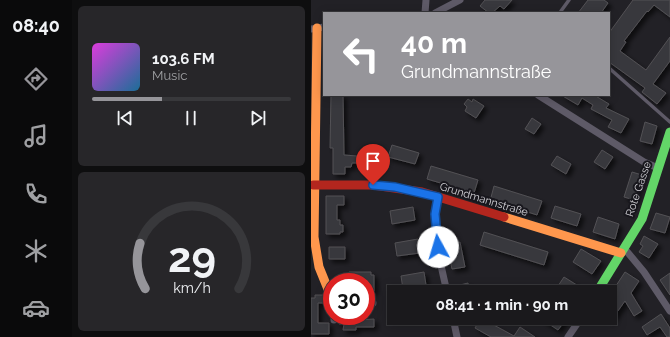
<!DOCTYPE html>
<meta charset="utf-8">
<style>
body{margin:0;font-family:Raleway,sans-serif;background:#272629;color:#f1f3f6;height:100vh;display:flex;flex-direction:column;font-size:15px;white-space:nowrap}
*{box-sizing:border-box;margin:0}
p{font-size:13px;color:#9fa0a3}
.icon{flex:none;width:22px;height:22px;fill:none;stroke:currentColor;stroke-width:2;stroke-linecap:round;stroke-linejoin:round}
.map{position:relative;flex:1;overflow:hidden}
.panel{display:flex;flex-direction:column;gap:6px;padding:6px;background:#0e0e0f;width:239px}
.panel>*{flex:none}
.hud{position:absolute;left:12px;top:12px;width:287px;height:84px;border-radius:0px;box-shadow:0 2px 10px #0003,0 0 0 1px #38383b;background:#96959a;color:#fff;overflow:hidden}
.speed{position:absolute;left:12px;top:273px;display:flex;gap:8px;font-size:20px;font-weight:700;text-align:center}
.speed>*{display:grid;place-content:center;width:52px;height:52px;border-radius:50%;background:#1a191c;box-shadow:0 2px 10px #0003,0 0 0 1px #38383b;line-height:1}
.speed .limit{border:6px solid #d22;background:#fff;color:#111}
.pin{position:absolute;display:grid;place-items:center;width:34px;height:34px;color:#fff;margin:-41px -17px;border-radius:50% 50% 50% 0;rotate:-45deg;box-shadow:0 0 4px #0007}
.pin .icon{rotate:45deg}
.me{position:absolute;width:44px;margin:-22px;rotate:354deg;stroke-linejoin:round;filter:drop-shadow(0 0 3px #0008)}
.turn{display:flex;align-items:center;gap:14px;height:84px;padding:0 12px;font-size:18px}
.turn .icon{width:52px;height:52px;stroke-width:2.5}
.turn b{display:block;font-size:28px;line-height:34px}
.panel .tile{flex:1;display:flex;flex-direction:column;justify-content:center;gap:6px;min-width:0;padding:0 14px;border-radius:6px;background:#272629}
.panel .dial{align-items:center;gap:0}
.dial svg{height:104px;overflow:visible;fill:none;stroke:#38383b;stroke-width:7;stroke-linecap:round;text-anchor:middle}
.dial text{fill:#f1f3f6;stroke:none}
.song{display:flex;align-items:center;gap:12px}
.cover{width:48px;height:48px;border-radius:6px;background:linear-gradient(135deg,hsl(300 70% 55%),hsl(200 70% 35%))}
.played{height:4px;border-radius:2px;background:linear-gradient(90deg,#96959a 35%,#38383b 35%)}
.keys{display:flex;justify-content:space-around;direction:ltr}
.trip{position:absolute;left:76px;top:285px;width:230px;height:40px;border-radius:0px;background:#1a191c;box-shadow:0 2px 10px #0003,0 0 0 1px #38383b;font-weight:700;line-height:40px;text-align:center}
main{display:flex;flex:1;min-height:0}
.menu{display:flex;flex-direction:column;width:72px;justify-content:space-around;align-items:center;background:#0a0a0b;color:#9fa0a3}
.menu .icon{width:28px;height:28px}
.menu .active{color:#96959a}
.menu b{font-size:18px;color:#f1f3f6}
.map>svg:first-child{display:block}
</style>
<main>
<nav class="menu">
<b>08:40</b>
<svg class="icon active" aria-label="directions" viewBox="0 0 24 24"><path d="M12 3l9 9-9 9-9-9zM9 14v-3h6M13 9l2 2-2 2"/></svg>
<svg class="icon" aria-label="music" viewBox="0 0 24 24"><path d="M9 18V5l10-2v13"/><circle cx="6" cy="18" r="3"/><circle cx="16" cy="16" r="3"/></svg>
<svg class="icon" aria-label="phone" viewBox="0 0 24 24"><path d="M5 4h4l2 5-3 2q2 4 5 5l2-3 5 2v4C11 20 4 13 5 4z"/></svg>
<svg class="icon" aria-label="climate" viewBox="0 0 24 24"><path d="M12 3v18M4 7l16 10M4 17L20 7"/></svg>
<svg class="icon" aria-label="car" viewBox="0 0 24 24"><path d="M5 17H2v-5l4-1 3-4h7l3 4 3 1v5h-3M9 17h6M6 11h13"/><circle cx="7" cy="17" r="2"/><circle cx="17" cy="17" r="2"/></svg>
</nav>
<section class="panel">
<div class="tile">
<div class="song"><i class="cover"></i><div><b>103.6 FM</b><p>Music</p></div></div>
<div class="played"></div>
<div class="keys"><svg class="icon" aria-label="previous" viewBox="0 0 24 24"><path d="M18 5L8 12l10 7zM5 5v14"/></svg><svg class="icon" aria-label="pause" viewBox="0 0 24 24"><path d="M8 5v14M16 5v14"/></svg><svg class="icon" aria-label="next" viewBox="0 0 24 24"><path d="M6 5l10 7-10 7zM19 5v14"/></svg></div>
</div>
<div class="tile dial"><svg viewBox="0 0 100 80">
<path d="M14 69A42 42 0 1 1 86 69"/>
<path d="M14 69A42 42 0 0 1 10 34" stroke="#96959a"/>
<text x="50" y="56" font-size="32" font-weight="700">29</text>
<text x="50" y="72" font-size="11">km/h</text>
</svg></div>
</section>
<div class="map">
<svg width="359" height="337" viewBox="0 0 359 337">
<defs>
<filter id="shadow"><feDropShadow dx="3.5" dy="3.5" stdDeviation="2" flood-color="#0009"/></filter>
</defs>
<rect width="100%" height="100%" fill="#222126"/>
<path fill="#39383c" stroke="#525155" filter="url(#shadow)" d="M 174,0 L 201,0 L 193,9 L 189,6 L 181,13 L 178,13 L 169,6 Z
M 277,0 L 293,0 L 297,3 L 290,13 L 267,13 Z
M 322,0 L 359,0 L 359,17 L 343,5 L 337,12 L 336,11 L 313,41 L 315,42 L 309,51 L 335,70 L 359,37 L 359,61 L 342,84 L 355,93 L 346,104 L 331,92 L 334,88 L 298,62 L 298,33 Z
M 20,95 L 32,95 L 33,155 L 46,156 L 46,163 L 41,163 L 40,167 L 34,167 L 34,174 L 22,174 L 22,148 L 19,148 Z
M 250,95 L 283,95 L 298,104 L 295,108 L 318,119 L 310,133 L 297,127 L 301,120 L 280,109 L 282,105 L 271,98 L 267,105 Z
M 157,99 L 161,102 L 162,99 L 173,106 L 165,118 L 154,111 L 156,107 L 153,104 Z
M 221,118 L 230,124 L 223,134 L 214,129 Z
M 334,122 L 346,126 L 341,144 L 329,141 Z
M 81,145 L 108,153 L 104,164 L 77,157 Z
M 291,150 L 302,157 L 294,169 L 283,162 Z
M 246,156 L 260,164 L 255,174 L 240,165 Z
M 120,166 L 167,180 L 163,193 L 116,179 Z
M 321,172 L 331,175 L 323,200 L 313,197 Z
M 183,186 L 231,201 L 226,215 L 195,205 L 193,210 L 178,205 Z
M 15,196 L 33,196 L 33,205 L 26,205 L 26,220 L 29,220 L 29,225 L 32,225 L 32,232 L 29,232 L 29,234 L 15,234 Z
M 244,206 L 270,214 L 266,226 L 240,218 Z
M 102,207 L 104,220 L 81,224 L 79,211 Z
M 345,213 L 359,217 L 354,233 L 339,229 Z
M 287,217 L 308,224 L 304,239 L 282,232 Z
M 173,232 L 237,252 L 233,265 L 169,245 Z
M 333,236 L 347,244 L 338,258 L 328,252 L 332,246 L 329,244 Z
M 107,239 L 109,253 L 86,256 L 84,243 Z
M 149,242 L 154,267 L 141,269 L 136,245 Z
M 18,247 L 34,247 L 34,259 L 18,259 Z
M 270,249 L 290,261 L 281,274 L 262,262 Z
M 38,272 L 60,272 L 60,275 L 63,275 L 63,291 L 55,291 L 55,282 L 38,282 Z
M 113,272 L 115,285 L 92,289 L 90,276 Z
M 314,272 L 328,281 L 320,293 L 331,311 L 323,316 L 314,301 L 299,322 L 299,295 Z
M 359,273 L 359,295 L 349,280 Z
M 253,277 L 277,292 L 243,292 Z
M 157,283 L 159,292 L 147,292 L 145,286 Z
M 4,295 L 12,295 L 14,301 L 14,303 L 7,303 L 7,323 L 18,323 L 18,334 L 0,334 L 0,298 L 4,298 Z
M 350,314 L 359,328 L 359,337 L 356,337 L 349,327 L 336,335 L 331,327 Z
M 28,316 L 47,316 L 46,320 L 63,319 L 63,327 L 45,327 L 45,330 L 32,330 L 33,324 L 28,324 Z
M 170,318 L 203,336 L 209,327 L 224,337 L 180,337 L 164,328 Z
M 229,318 L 256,318 L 247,330 Z"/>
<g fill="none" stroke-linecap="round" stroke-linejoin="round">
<path stroke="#5e5a67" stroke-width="3.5" d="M 250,11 L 258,0
M 298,68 L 359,122"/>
<path stroke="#5e5a67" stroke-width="7" d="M 114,13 L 115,0
M 124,13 L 149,0
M 0,29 L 13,27
M 227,95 L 333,162 L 347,168
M 127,197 C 120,229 129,261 136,292
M 313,248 L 333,272 L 359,311
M 55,303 L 62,303
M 142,318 L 146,337
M 23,320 L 23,316
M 257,337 L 270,318"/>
<path stroke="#63d668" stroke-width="9" d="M 286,292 L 331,219 L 359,132"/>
<path stroke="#ff974d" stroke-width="9" d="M 6,28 L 3,237 L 8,267 L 21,299
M 193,217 L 310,253"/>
<path stroke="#b3261e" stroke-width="9" d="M 2,185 L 62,185 L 111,192 L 193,217"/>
</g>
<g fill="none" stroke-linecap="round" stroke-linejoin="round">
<defs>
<path id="route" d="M 62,185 L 84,187 L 127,197 L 124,214 L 127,247"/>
</defs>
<use href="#route" stroke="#114b97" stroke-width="10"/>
<use href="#route" stroke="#1a73e8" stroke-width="7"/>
</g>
<g text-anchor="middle" stroke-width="4" stroke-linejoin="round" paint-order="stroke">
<g font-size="11" fill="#d4d3d8" stroke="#18171d">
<text transform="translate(327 189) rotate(-71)" y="4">Rote Gasse</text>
<text transform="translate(173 199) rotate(17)" y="4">Grundmannstraße</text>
</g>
</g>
</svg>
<div class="speed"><div class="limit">30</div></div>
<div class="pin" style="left:62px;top:185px;background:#d93025"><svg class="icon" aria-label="arrive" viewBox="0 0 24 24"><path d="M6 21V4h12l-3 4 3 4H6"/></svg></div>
<svg class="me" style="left:127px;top:247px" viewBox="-20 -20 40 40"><circle r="19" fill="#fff"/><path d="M0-13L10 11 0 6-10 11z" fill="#1a73e8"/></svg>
<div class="trip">08:41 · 1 min · 90 m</div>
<div class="hud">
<div class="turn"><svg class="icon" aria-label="left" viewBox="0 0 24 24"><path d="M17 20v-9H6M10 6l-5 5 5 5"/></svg><div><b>40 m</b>Grundmannstraße</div></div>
</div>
</div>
</main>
